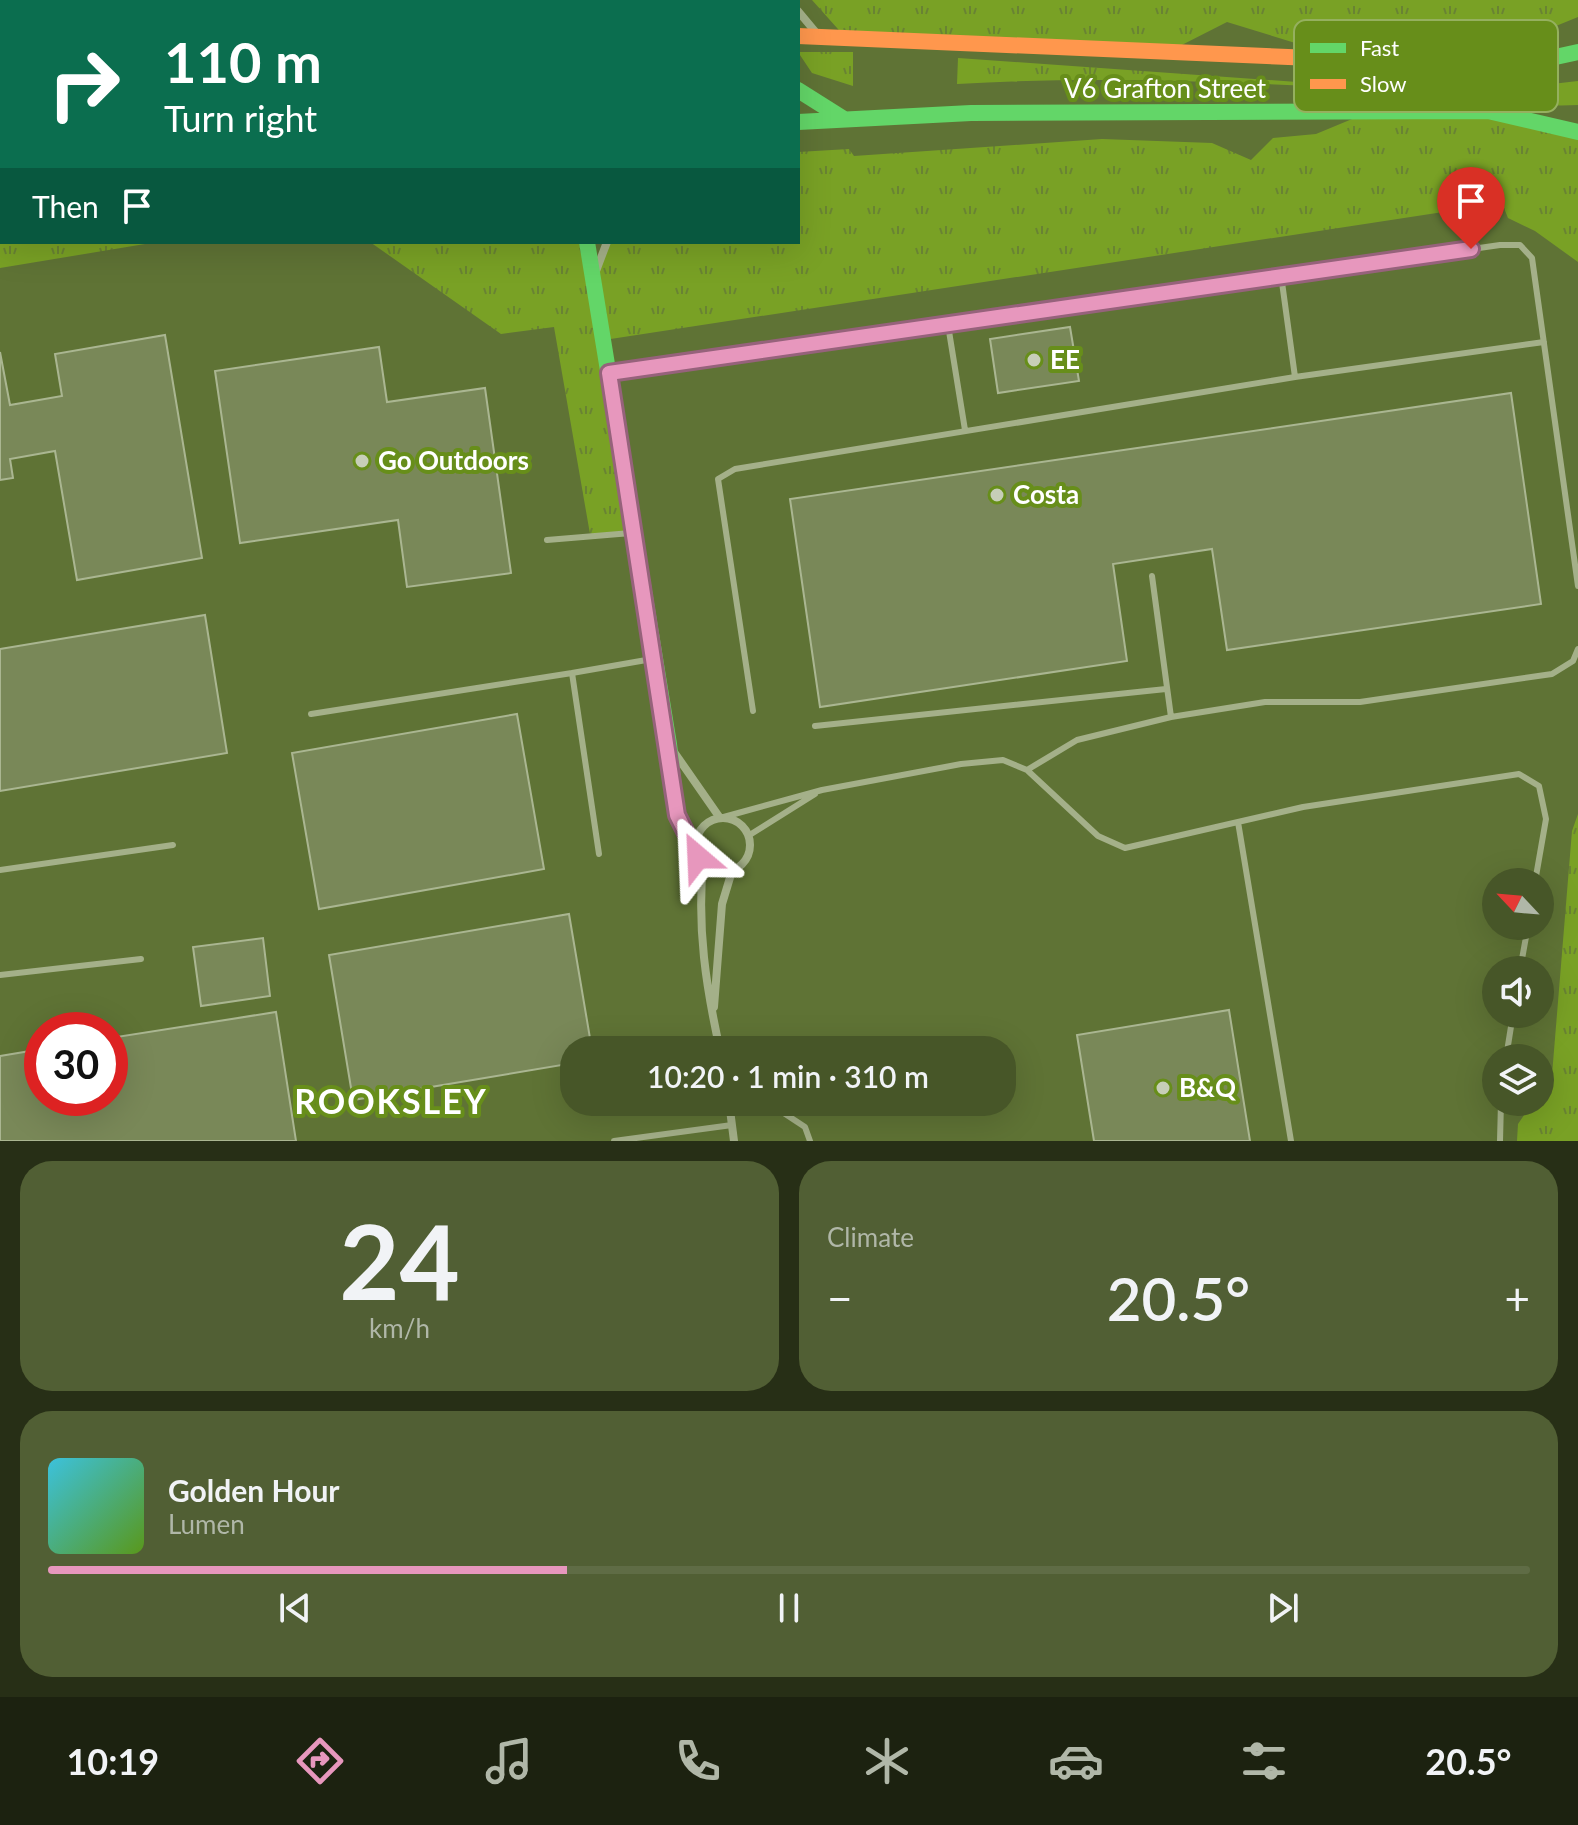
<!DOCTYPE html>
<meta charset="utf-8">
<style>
body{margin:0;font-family:Lato,sans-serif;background:#515f34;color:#f1f3f6;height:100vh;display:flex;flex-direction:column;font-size:30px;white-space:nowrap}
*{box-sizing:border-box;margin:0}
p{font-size:26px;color:#b0b7a8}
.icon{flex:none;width:44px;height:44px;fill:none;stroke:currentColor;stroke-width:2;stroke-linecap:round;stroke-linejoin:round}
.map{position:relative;height:1141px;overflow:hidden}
.details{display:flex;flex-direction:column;gap:20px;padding:20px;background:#272f16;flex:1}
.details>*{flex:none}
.banner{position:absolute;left:0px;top:0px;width:800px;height:244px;box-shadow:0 8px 32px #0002;background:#0b6e4f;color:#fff;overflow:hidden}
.needle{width:52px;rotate:296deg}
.tools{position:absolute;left:1482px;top:868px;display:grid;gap:16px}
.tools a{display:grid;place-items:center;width:72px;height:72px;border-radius:50%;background:#475628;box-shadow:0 8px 32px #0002;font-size:40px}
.speed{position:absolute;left:24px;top:1012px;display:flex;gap:16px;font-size:40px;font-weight:700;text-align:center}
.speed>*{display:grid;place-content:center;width:104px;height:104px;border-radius:50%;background:#475628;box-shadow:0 8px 32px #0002;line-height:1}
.speed .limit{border:12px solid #d22;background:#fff;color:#111}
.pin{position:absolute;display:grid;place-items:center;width:68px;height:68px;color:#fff;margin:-82px -34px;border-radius:50% 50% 50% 0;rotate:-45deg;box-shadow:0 0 8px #0007}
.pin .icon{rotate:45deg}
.me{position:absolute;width:88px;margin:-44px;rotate:334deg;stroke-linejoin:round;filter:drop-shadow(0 0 6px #0008)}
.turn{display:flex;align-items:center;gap:28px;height:168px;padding:0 32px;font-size:36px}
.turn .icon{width:104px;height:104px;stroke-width:2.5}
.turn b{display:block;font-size:56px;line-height:68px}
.then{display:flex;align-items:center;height:76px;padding:0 32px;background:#0003;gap:16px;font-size:30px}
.big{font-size:60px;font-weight:600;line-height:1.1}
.details .card{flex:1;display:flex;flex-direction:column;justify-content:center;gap:12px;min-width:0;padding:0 28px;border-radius:32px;background:#515f34}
.details .dial{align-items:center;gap:0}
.dial b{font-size:104px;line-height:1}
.song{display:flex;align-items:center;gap:24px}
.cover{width:96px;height:96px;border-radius:12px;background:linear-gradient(135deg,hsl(190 70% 55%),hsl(90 70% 35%))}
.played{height:8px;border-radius:4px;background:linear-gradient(90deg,#e797bd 35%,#5f6c45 35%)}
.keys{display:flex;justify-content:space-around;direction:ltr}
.heat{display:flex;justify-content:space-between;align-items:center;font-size:44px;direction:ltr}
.details .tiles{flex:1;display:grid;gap:20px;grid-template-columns:1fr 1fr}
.card:last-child{grid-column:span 2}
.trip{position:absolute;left:560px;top:1036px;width:456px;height:80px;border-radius:32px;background:#475628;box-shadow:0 8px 32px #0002;font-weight:600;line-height:80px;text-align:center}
.tab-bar{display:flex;height:128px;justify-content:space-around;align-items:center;background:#1c2210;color:#b0b7a8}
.tab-bar .icon{width:56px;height:56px}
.tab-bar .current{color:#e797bd}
.tab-bar b{font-size:36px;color:#f1f3f6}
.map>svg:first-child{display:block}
</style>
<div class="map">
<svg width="1578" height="1141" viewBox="0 0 1578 1141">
<defs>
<pattern id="grass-tufts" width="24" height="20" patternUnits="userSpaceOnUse" patternTransform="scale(2)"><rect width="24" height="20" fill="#79a125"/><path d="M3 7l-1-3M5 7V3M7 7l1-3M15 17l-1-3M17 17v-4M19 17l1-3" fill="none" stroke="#698333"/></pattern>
</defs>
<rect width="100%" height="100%" fill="#5f7335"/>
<path fill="url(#grass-tufts)" d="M 0,0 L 645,0 L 2,2 L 2,14 Z
M 812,0 L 1578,0 L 1578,17 L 1462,64 L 1344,58 L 1227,22 L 1168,52 L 846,38 Z
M 798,52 L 853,52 L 853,86 L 812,73 Z
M 958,58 L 1297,82 L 1526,87 L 1578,81 L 1578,105 C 1522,108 1464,95 1408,91 C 1259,83 1106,75 957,84 Z
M 1488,111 L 1578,132 L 1578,262 L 1535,231 L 1508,218 L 1502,203 L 604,340 L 635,533 L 590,534 L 554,327 L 501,334 L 370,242 L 587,242 L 593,278 L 607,242 L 798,242 L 798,152 L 849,149 L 854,156 L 1102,139 L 1212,143 L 1251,160 L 1273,138 L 1316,134 L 1369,112 Z
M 0,118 L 2,242 L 157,242 L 0,268 Z
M 1578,814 L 1578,1141 L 1517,1141 L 1518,1124 L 1533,1102 L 1540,1102 L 1540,1092 L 1552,1075 L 1572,831 Z"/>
<path fill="#798858" stroke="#aab691" stroke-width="2" d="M 1070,327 L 1079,381 L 998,393 L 990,339 Z
M 165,335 L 202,558 L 77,580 L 55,451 L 10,459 L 13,478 L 0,480 L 0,352 L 10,405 L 62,396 L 55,354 Z
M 379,347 L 387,402 L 485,388 L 511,573 L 407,587 L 398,520 L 240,543 L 215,371 Z
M 1511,393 L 1541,604 L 1227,650 L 1212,549 L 1113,564 L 1127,661 L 820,707 L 790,499 Z
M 205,615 L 227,753 L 0,791 L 0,649 Z
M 517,714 L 544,869 L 319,909 L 292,753 Z
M 569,914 L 592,1050 L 574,1050 L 574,1063 L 353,1100 L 329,955 Z
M 263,938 L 270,996 L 201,1006 L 193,947 Z
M 1229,1010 L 1250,1141 L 1094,1141 L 1077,1035 Z
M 276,1012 L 296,1141 L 0,1141 L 0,1056 L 42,1049 L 42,1098 L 110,1098 L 110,1038 Z"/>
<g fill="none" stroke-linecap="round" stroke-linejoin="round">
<path stroke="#a4b089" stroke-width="6" d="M 1281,275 L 1295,377
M 948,325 L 965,430
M 609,373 L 1500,245 L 1520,245 L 1532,258 L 1578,586
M 547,540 L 631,533
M 1152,576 L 1171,717
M 753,711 L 718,479 L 735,469 L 1295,377 L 1544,342
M 311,714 L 572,673
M 815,726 L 1166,689
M 1027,770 L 1077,740 L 1171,717 L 1265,702 L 1360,702 L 1552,674 L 1573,661 L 1578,649
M 720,818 L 822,790 L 961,764 L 1003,760 L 1027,770 L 1098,836 L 1125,848 L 1303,807 L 1519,774 L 1539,786 L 1546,819 L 1535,882
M 1238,822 L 1291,1141
M 748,836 L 815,794
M 599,854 L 572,673 L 652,659
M 0,870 L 173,845
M 1520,970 L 1528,926
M 0,975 L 141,959
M 1506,1058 L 1513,1014
M 767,1102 L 805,1127 L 810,1141
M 614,1141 L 732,1125
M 1500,1141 L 1501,1102"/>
<path stroke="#a4b089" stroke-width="8" d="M 767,0 L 767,2
M 789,0 L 791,2
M 798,11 L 818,35
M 596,271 L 607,242
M 674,752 L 720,818
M696 845a27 27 0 1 1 54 0a27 27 0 1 1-54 0Z
M 703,864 C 697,928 706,987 720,1050
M 714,1007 L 722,904 L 732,871
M 729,1102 L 734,1141"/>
<path stroke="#63d668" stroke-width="16" d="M 640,2 L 645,0
M 0,14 L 2,14
M 1337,59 L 1519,65 L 1578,52
M 798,90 L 844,119
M 0,118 L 2,118
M 798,122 L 971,113 L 1488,111 L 1578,132
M 587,242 L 669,744 L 677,815 L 696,848"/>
<path stroke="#ff974d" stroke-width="16" d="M 798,36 L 1337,59"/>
</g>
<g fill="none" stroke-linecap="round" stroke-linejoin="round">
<defs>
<path id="route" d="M 698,857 L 677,815 L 609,373 L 1471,249"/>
</defs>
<use href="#route" stroke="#96627b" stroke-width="20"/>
<use href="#route" stroke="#e797bd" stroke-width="14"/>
</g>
<g fill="#c7ceb8" stroke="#678e1a" stroke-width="3">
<circle cx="1034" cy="360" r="8"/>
<circle cx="362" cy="461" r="8"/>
<circle cx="997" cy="495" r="8"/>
<circle cx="1163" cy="1088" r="8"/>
</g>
<g text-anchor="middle" stroke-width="8" stroke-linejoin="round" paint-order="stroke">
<g font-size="26" fill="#fff" stroke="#678e1a">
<text x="1165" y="98">V6 Grafton Street</text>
</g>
<g font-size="26" font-weight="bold" fill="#fff" stroke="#678e1a" text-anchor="start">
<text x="1050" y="369">EE</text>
<text x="378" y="470">Go Outdoors</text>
<text x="1013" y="504">Costa</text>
<text x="1179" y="1097">B&amp;Q</text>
</g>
<g font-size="34" font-weight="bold" letter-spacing="2" fill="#fff" stroke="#678e1a">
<text x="391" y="1114">ROOKSLEY</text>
</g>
</g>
<rect x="1294" y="20" width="264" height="92" rx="12" fill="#678e1a" stroke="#95b05f" stroke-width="2"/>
<rect x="1310" y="43" width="36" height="10" fill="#63d668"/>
<rect x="1310" y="79" width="36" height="10" fill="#ff974d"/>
<g font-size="22" fill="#fff">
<text x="1360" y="56">Fast</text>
<text x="1360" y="92">Slow</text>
</g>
</svg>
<div class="tools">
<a><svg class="needle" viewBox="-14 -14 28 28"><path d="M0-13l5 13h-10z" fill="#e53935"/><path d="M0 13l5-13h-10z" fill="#b0b7a8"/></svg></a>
<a><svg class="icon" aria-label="sound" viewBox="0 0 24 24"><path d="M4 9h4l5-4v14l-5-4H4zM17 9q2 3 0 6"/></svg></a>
<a><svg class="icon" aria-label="layers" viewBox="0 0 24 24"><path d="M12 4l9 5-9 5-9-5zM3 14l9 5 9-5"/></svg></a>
</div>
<div class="speed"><div class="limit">30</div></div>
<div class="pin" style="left:1471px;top:249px;background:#d93025"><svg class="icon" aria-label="arrive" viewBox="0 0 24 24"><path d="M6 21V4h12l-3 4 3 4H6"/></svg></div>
<svg class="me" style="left:698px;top:857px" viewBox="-20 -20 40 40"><path d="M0-17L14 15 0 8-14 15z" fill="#e797bd" stroke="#fff" stroke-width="4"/></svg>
<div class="trip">10:20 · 1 min · 310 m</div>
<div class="banner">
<div class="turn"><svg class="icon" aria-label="right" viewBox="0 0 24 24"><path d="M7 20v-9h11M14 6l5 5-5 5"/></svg><div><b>110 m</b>Turn right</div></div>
<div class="then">Then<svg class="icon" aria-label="arrive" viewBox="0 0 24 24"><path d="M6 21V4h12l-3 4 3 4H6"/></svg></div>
</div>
</div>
<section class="details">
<div class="tiles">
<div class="card dial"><b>24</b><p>km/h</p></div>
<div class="card"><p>Climate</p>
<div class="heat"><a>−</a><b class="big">20.5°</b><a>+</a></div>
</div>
<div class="card">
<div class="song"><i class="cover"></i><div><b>Golden Hour</b><p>Lumen</p></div></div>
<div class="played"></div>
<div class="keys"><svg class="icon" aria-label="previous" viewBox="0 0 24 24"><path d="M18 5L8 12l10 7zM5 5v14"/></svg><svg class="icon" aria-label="pause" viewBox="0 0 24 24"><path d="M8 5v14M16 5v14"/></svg><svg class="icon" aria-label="next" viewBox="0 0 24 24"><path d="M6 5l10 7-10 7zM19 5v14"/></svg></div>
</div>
</div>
</section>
<nav class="tab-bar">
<b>10:19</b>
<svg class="icon current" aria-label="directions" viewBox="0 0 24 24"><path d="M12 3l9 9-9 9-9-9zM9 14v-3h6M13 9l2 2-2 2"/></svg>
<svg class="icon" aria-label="music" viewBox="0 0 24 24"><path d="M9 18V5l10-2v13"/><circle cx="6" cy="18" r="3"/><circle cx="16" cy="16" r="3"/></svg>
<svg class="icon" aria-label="phone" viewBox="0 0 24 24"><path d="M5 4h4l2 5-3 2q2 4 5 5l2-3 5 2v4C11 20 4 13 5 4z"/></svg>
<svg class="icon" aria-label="climate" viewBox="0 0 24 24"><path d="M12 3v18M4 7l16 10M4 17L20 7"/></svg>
<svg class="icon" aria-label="car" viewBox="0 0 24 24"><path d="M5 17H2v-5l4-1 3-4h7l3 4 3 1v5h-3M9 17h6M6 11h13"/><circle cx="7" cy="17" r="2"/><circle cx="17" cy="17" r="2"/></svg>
<svg class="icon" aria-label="filters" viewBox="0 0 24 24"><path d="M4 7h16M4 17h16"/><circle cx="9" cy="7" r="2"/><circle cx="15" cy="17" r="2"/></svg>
<b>20.5°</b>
</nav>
